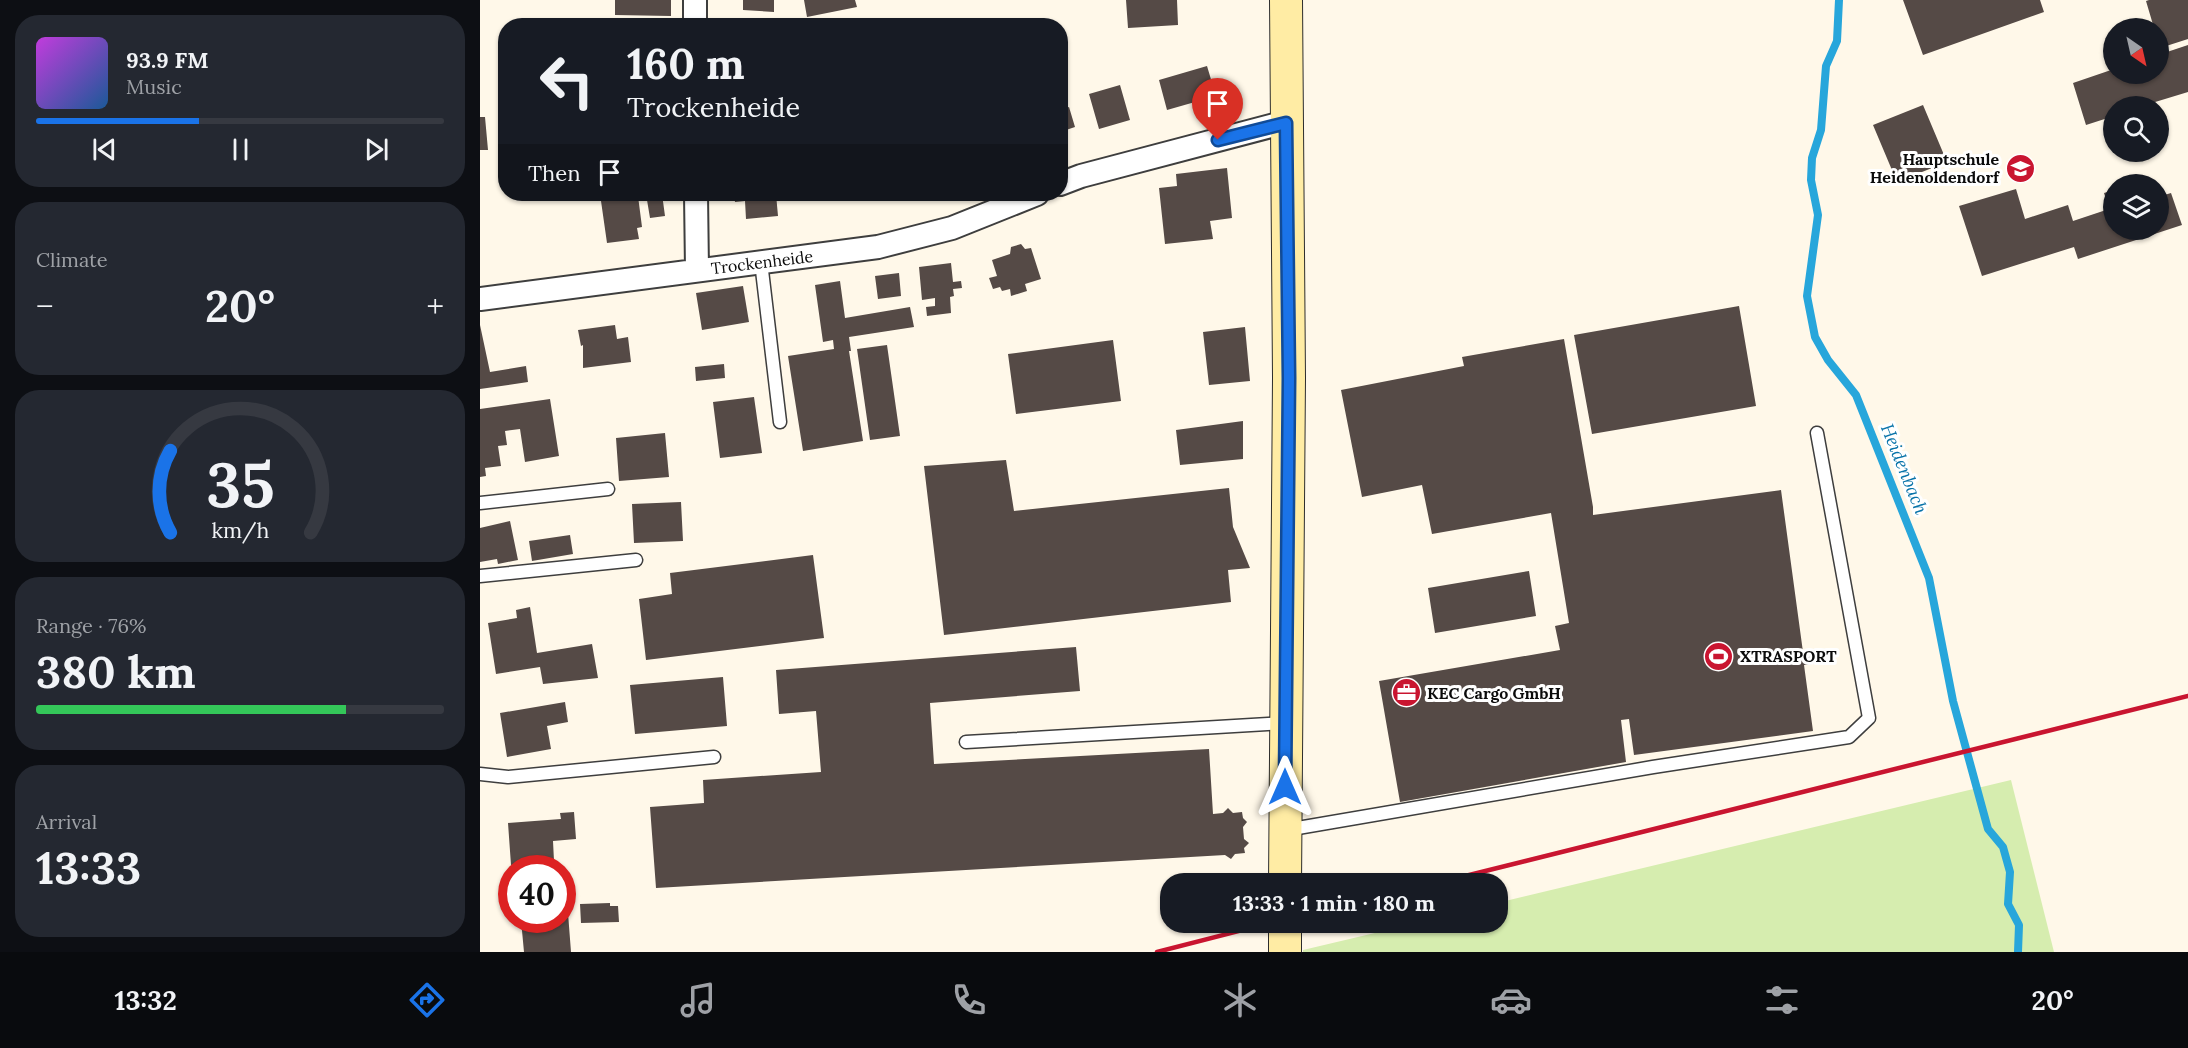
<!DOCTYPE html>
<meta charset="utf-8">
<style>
body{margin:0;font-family:Lora,serif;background:#242831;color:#f1f3f6;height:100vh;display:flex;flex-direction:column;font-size:22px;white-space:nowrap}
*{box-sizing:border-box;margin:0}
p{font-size:20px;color:#9ea1a6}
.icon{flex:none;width:33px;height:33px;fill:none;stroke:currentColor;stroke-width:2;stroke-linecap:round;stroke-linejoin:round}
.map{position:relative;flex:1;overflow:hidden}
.sheet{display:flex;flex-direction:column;gap:15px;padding:15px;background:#0d0f14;width:480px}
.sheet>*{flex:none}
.guide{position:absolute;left:18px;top:18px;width:570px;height:183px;border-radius:24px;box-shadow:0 2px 4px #0004;background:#171b24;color:#f1f3f6;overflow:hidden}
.needle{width:39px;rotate:146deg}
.buttons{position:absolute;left:1623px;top:18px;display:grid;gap:12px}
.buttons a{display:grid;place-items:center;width:66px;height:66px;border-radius:50%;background:#171b24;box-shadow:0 2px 4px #0004;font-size:30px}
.speed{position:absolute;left:18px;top:855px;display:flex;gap:12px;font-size:30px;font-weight:700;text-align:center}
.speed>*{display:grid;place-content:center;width:78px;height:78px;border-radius:50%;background:#171b24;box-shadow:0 2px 4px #0004;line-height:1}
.speed .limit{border:9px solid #d22;background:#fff;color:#111}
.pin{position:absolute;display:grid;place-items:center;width:51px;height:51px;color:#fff;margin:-62px -26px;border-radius:50% 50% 50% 0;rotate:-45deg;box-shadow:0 0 6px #0007}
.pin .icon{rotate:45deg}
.me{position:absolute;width:66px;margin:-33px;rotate:0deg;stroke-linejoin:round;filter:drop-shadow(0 0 4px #0008)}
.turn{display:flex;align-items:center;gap:21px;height:126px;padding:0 30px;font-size:27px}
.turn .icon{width:78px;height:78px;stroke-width:2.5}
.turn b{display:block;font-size:42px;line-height:51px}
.then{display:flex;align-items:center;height:57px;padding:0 30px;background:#0003;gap:12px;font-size:22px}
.big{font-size:45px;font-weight:800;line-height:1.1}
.sheet .tile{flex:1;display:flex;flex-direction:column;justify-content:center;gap:9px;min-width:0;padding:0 21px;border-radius:24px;background:#242831}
.sheet .dial{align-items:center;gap:0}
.dial svg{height:156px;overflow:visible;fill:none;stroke:#363941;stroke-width:7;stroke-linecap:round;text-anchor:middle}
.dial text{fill:#f1f3f6;stroke:none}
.song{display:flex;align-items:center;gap:18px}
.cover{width:72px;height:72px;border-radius:9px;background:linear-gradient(135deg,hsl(290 70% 55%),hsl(210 70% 35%))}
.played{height:6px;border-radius:3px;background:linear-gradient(90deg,#1a73e8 40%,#363941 40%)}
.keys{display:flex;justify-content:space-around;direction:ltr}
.heat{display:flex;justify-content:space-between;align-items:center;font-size:33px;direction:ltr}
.charge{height:9px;border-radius:4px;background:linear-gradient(90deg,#34c759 76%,#363941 0)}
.trip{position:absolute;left:680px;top:873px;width:348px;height:60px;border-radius:24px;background:#171b24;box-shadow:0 2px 4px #0004;font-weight:800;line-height:60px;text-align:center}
.tab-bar{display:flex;height:96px;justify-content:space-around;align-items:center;background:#090b0e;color:#9ea1a6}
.tab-bar .icon{width:42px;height:42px}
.tab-bar .current{color:#1a73e8}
.tab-bar b{font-size:27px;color:#f1f3f6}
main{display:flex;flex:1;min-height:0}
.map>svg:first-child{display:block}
</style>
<main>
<section class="sheet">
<div class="tile">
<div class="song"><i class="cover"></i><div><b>93.9 FM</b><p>Music</p></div></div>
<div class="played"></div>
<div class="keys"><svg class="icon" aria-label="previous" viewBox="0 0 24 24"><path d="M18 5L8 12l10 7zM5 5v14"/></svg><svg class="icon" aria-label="pause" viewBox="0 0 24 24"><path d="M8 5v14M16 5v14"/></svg><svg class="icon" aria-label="next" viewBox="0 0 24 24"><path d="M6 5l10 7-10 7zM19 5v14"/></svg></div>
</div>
<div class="tile"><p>Climate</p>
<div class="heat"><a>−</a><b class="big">20°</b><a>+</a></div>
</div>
<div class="tile dial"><svg viewBox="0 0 100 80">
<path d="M14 69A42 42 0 1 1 86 69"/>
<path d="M14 69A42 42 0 0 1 14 27" stroke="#1a73e8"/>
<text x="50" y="56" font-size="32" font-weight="700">35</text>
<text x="50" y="72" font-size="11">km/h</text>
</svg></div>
<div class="tile"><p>Range · 76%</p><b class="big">380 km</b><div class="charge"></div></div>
<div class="tile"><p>Arrival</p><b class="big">13:33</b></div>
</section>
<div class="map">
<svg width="1708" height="952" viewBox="0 0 1708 952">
<rect width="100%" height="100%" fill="#fff8e9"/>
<path fill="#d6edaf" d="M 1531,780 L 1574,952 L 823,952 L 823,950 L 937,923 L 1017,922 L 1017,903 Z"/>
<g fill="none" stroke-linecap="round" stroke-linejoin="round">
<path stroke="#27a6db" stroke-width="8" d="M 1359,0 L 1357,41 L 1346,66 L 1341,130 L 1332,158 L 1331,180 L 1338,215 L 1327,296 L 1335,337 L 1348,360 L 1376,395 L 1449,578 L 1473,701 L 1508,829 L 1523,847 L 1530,872 L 1528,904 L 1539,925 L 1538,952"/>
</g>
<path fill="#554a46" d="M 135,0 L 191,0 L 191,16 L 135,15 Z
M 263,0 L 294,0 L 294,12 L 263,10 Z
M 324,0 L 375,0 L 377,7 L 327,17 Z
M 646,0 L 697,0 L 698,25 L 648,28 Z
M 1423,0 L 1560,0 L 1564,12 L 1443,55 Z
M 1669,0 L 1708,0 L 1708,39 L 1680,48 L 1678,28 L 1674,28 L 1666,1 Z
M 1708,45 L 1708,92 L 1662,106 L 1634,106 L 1634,116 L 1606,125 L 1593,83 L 1634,69 L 1634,74 L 1678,74 L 1678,55 Z
M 727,66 L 736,96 L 687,110 L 679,80 Z
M 640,85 L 650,120 L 619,129 L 609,94 Z
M 1443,105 L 1467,162 L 1417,182 L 1393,125 Z
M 589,107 L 595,127 L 580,132 L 580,110 Z
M 0,117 L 5,117 L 8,150 L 0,150 Z
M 747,168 L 752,218 L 730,221 L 733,239 L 685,244 L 679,188 L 697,186 L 696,174 Z
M 1536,189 L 1545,219 L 1588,205 L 1593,221 L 1629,209 L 1624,193 L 1634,190 L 1634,230 L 1678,230 L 1678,197 L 1691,193 L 1702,225 L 1598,259 L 1594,247 L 1502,276 L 1479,206 Z
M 166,194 L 182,194 L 185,216 L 170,218 Z
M 254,194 L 296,194 L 298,216 L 266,219 L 265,201 L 255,202 Z
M 158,196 L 162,227 L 157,228 L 159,239 L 127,243 L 121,201 Z
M 541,244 L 545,249 L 551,248 L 561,279 L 545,284 L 547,291 L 531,296 L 530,289 L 522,291 L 520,287 L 513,289 L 509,278 L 517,276 L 512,260 L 530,254 L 531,247 Z
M 471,263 L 473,282 L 481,281 L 482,288 L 473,289 L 474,296 L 470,297 L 471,313 L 447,316 L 446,307 L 455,306 L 455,298 L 442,300 L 439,267 Z
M 419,273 L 421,296 L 398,299 L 395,276 Z
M 360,281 L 365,318 L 430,307 L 434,327 L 369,337 L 371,351 L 369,351 L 383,441 L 323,451 L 308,356 L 354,349 L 353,340 L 343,342 L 335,285 Z
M 263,286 L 269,322 L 222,330 L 216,293 Z
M 1259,306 L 1276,406 L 1112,434 L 1094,335 Z
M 0,325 L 10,372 L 46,366 L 48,382 L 0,389 Z
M 135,325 L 137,339 L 148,337 L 151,362 L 103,368 L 103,345 L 101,346 L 98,330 Z
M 765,327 L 770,381 L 729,385 L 723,332 Z
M 1084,339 L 1113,507 L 1113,515 L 1301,490 L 1323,652 L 1339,650 L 1340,663 L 1324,665 L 1333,731 L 1154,755 L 1149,719 L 1141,720 L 1146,762 L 920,802 L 899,681 L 1080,650 L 1075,626 L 1089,623 L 1071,513 L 952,534 L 942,485 L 882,497 L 861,390 L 984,366 L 982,357 Z
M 633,340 L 641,401 L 536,414 L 528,354 Z
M 407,345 L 420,436 L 390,440 L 377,349 Z
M 244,364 L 245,378 L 216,381 L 215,367 Z
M 274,397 L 282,453 L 240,458 L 233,402 Z
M 70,399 L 79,456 L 45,462 L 40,429 L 25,431 L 27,445 L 18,446 L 21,466 L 5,468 L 6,476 L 0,477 L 0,409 Z
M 763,421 L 763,459 L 700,465 L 696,430 Z
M 185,433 L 189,477 L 139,481 L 136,438 Z
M 526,460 L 534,511 L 749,488 L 753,527 L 770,568 L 748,570 L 751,602 L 464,635 L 444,466 Z
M 201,502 L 203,541 L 154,543 L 152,504 Z
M 30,521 L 38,560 L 18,564 L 17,559 L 0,562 L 0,528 Z
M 90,535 L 93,554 L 52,561 L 49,541 Z
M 333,555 L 344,638 L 166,660 L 159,599 L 192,594 L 190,573 Z
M 1049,571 L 1056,616 L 955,633 L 948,588 Z
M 50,607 L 57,653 L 112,644 L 118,678 L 63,684 L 60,667 L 16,674 L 8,623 L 37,618 L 36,610 Z
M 596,647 L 600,691 L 450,703 L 454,764 L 729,749 L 733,814 L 743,813 L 748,808 L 753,813 L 762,812 L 763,818 L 767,822 L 763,827 L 764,839 L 769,843 L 764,848 L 765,853 L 755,854 L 751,859 L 745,855 L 176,888 L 170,807 L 224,803 L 223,780 L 341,772 L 336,711 L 299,714 L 296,670 Z
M 243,677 L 247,726 L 155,734 L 150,685 Z
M 85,702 L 88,722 L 67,726 L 71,749 L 27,757 L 20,713 Z
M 94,812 L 96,839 L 73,841 L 74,861 L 31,865 L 28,823 L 81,819 L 80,813 Z
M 130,903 L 130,906 L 138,906 L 139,922 L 101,923 L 100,904 Z
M 88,913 L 91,952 L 44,952 L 41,920 L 82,920 L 82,914 Z"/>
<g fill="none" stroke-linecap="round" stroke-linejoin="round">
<defs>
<path id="lane" d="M 281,262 L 300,422
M 0,503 L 128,489
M 0,576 L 156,560
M 486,742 L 805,723
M 0,774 L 28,777 L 234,757
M 806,830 L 1173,767 L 1369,737 L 1389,718 L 1337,433"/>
<path id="street" d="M 215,0 L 215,26
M 580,184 L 601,176 L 806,122
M 216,194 L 217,270
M 0,299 L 398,247 L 472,228 L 557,194"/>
<path id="secondary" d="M 805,884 L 809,378 L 806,0
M 805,922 L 805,952"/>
</defs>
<use href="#lane" stroke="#3e3e3e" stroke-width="15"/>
<use href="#street" stroke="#3e3e3e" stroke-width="26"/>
<use href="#secondary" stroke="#2d2d2d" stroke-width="34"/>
<use href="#lane" stroke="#fff" stroke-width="12"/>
<use href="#street" stroke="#fff" stroke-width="22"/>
<use href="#secondary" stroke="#ffeca4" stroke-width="32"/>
<path stroke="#c91530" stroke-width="4.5" d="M 953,884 L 1708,696
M 677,952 L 794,922"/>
</g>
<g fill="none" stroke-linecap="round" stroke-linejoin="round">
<defs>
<path id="route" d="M 738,140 L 806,123 L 809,378 L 805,787"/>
</defs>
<use href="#route" stroke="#114b97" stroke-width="15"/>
<use href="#route" stroke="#1a73e8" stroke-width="10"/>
</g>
<defs>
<symbol id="school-disc" viewBox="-11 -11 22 22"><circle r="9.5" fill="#c91530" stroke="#fff"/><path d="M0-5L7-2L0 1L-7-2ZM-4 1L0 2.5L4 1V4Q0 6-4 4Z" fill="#fff"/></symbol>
<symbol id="stadium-disc" viewBox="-11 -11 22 22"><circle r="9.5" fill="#c91530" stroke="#fff"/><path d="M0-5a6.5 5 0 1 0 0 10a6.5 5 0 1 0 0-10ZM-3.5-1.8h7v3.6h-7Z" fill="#fff"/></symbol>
<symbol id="office-disc" viewBox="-11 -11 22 22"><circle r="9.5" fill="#c91530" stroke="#fff"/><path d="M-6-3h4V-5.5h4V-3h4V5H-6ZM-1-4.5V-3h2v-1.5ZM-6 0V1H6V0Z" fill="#fff"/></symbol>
</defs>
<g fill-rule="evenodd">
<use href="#school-disc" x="1524" y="152" width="33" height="33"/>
<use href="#stadium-disc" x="1222" y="640" width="33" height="33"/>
<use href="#office-disc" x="910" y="676" width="33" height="33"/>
</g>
<g text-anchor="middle" stroke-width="6" stroke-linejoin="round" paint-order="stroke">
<g font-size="16" font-weight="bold" fill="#0b0b0b" stroke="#fff" text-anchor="start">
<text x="1519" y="165" text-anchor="end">Hauptschule<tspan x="1519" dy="18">Heidenoldendorf</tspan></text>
<text x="1260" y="662">XTRASPORT</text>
<text x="947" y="699">KEC Cargo GmbH</text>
</g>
<g font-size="16" fill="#0b0b0b" stroke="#fff">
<text transform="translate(282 262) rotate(-7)" y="6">Trockenheide</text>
</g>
<g font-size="18" font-style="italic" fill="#0873a9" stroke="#fff">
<text transform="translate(1424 469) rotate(68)" y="6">Heidenbach</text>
</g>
</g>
</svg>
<div class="buttons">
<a><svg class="needle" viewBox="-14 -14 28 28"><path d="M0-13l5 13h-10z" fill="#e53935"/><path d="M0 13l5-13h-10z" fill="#9ea1a6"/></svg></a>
<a><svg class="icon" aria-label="search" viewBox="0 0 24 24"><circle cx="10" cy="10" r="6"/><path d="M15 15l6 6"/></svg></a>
<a><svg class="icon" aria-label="layers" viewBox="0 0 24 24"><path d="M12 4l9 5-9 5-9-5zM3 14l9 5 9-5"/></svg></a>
</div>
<div class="speed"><div class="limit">40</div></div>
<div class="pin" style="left:738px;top:140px;background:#d93025"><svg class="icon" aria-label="arrive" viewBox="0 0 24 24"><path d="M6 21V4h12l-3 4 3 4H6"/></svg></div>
<svg class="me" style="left:805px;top:787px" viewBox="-20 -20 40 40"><path d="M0-17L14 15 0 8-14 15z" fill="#1a73e8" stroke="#fff" stroke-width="4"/></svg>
<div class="trip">13:33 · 1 min · 180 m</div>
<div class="guide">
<div class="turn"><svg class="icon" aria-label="left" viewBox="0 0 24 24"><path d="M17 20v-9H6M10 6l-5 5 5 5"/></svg><div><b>160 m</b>Trockenheide</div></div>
<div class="then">Then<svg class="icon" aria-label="arrive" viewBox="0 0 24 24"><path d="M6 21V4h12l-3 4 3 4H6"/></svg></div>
</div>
</div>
</main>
<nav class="tab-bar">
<b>13:32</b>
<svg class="icon current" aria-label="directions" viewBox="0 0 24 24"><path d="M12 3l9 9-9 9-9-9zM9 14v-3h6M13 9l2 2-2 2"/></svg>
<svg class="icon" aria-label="music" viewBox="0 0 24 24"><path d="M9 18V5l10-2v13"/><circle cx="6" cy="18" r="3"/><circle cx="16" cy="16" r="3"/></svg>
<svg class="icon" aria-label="phone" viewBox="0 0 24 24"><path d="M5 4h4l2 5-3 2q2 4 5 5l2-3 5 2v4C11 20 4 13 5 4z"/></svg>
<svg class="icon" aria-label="climate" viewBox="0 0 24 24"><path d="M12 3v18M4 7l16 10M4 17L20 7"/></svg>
<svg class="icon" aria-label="car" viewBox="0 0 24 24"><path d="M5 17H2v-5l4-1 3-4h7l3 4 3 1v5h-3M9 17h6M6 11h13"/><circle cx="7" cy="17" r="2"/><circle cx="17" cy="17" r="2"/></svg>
<svg class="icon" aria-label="filters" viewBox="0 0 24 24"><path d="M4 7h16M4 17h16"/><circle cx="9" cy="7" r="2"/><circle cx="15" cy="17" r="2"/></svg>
<b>20°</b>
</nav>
